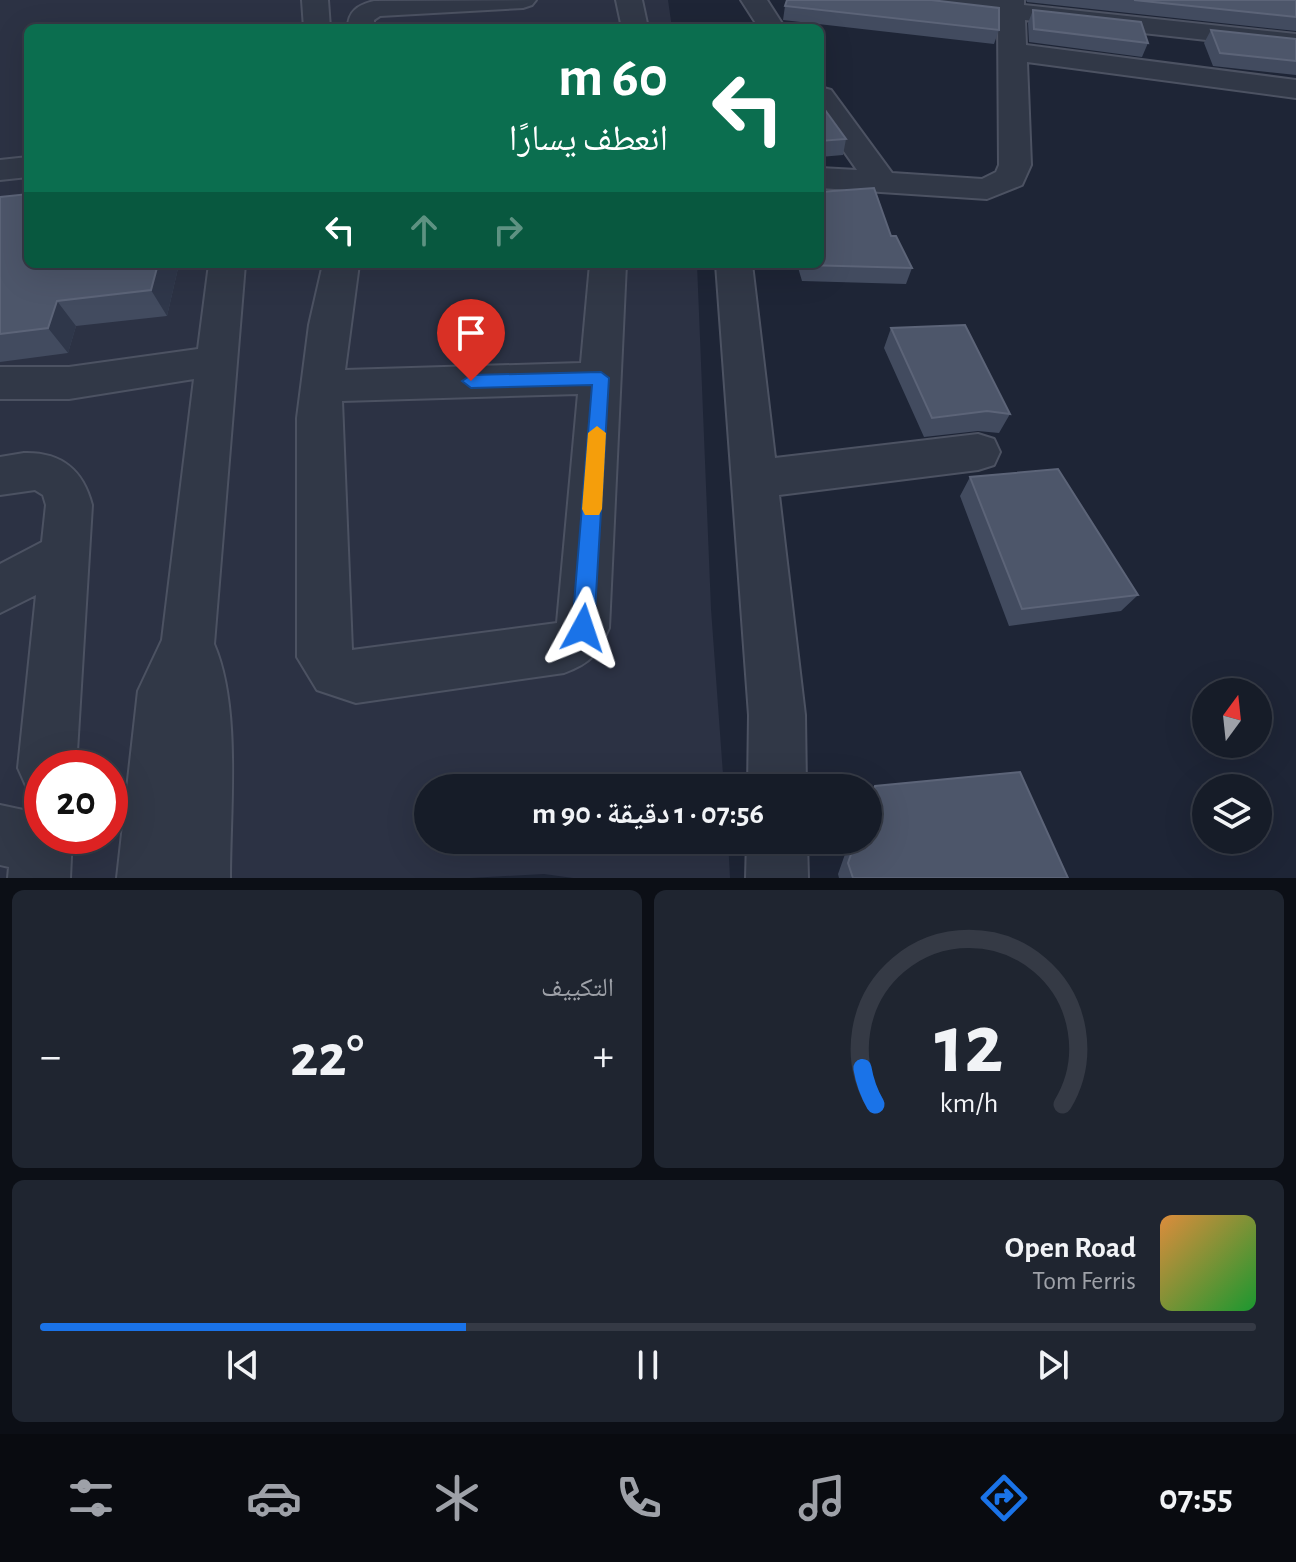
<!DOCTYPE html>
<html lang="ar">
<meta charset="utf-8">
<style>
body{margin:0;font-family:"Alegreya Sans","Noto Naskh Arabic",sans-serif;background:#1f2530;color:#f1f3f6;direction:rtl;height:100vh;display:flex;flex-direction:column;font-size:30px;white-space:nowrap}
*{box-sizing:border-box;margin:0}
p{font-size:26px;color:#9ea1a8}
.icon{flex:none;width:44px;height:44px;fill:none;stroke:currentColor;stroke-width:2;stroke-linecap:round;stroke-linejoin:round}
.map{position:relative;height:878px;overflow:hidden;direction:ltr}
.details{display:flex;flex-direction:column;gap:12px;padding:12px;background:#0c0f16;flex:1}
.details>*{flex:none}
.banner{position:absolute;left:24px;top:24px;width:800px;height:244px;border-radius:12px;box-shadow:0 8px 32px #0002,0 0 0 2px #353a45;direction:rtl;background:#0b6e4f;color:#fff;overflow:hidden}
.needle{width:52px;rotate:15deg}
.fabs{position:absolute;left:1192px;top:678px;display:grid;gap:16px}
.fabs a{display:grid;place-items:center;width:80px;height:80px;border-radius:50%;background:#161c28;box-shadow:0 8px 32px #0002,0 0 0 2px #353a45;font-size:40px}
.speed{position:absolute;left:24px;top:750px;display:flex;gap:16px;font-size:40px;font-weight:700;text-align:center}
.speed>*{display:grid;place-content:center;width:104px;height:104px;border-radius:50%;background:#161c28;box-shadow:0 8px 32px #0002,0 0 0 2px #353a45;line-height:1}
.speed .limit{border:12px solid #d22;background:#fff;color:#111}
.pin{position:absolute;display:grid;place-items:center;width:68px;height:68px;color:#fff;margin:-82px -34px;border-radius:50% 50% 50% 0;rotate:-45deg;box-shadow:0 0 8px #0007}
.pin .icon{rotate:45deg}
.me{position:absolute;width:88px;margin:-44px;rotate:5deg;stroke-linejoin:round;filter:drop-shadow(0 0 6px #0008)}
.turn{display:flex;align-items:center;gap:28px;height:168px;padding:0 24px;font-size:36px}
.turn .icon{width:104px;height:104px;stroke-width:2.5}
.turn b{display:block;font-size:56px;line-height:68px}
.lanes{display:flex;align-items:center;height:76px;padding:0 24px;background:#0003;justify-content:center;gap:40px;direction:ltr}
.lanes .off{opacity:.35}
.big{font-size:60px;font-weight:700;line-height:1.1}
.details .widget{flex:1;display:flex;flex-direction:column;justify-content:center;gap:12px;min-width:0;padding:0 28px;border-radius:12px;background:#1f2530}
.details .dial{align-items:center;gap:0}
.dial svg{height:208px;overflow:visible;fill:none;stroke:#353a45;stroke-width:7;stroke-linecap:round;text-anchor:middle}
.dial text{fill:#f1f3f6;stroke:none}
.song{display:flex;align-items:center;gap:24px}
.cover{width:96px;height:96px;border-radius:12px;background:linear-gradient(135deg,hsl(30 70% 55%),hsl(130 70% 35%))}
.played{height:8px;border-radius:4px;background:linear-gradient(90deg,#1a73e8 35%,#353a45 35%)}
.keys{display:flex;justify-content:space-around;direction:ltr}
.heat{display:flex;justify-content:space-between;align-items:center;font-size:44px;direction:ltr}
.details .tiles{flex:1;display:grid;gap:12px;grid-template-columns:1fr 1fr}
.widget:last-child{grid-column:span 2}
.trip{position:absolute;left:414px;top:774px;width:468px;height:80px;border-radius:40px;background:#161c28;box-shadow:0 8px 32px #0002,0 0 0 2px #353a45;font-weight:700;line-height:80px;text-align:center;direction:rtl}
.menu{display:flex;height:128px;justify-content:space-around;align-items:center;background:#090b10;color:#9ea1a8}
.menu .icon{width:56px;height:56px}
.menu .active{color:#1a73e8}
.menu b{font-size:36px;color:#f1f3f6}
.map>svg:first-child{display:block}
</style>
<div class="map">
<svg width="1296" height="878" viewBox="0 0 1296 878">
<rect width="100%" height="100%" fill="#1e2536"/>
<path fill="#2c3244" fill-rule="evenodd" d="M 0,0 L 668,0 L 672,28 L 28,28 L 28,264 L 697,264 L 711,609 L 724,788 L 428,788 L 428,840 L 728,840 L 730,878 L 573,878 L 544,874 L 470,878 L 0,878 ZM 42,768 L 110,768 L 110,836 L 42,836 Z"/>
<g fill="none" stroke-linecap="round" stroke-linejoin="round">
<defs>
<path id="minor" d="M 302,0 L 328,0 L 330,28 L 304,28 Z
M 536,0 L 532,5 L 523,8 L 380,16 L 374,20 L 374,28 L 348,28 C 348,11 358,5 374,1 Z
M 616,0 L 642,0 L 648,28 L 622,28 Z
M 741,0 L 767,0 L 785,28 L 759,28 Z
M 896,0 L 1024,0 L 1024,5 L 1296,34 L 1296,50 L 1025,20 L 1026,45 L 1296,80 L 1296,98 L 1027,62 L 1031,165 L 1022,185 L 987,199 L 820,188 L 820,168 L 857,170 L 820,117 L 820,87 L 831,90 L 892,173 L 982,179 L 996,172 L 999,165 L 998,18 L 909,8 L 900,5 Z
M 28,157 L 28,177 L 0,180 L 0,160 Z
M 209,264 L 245,264 L 214,644 C 241,706 230,808 230,878 L 117,878 L 138,691 L 162,640 L 194,379 L 69,399 L 0,399 L 0,367 L 69,367 L 198,349 Z
M 323,264 L 359,264 L 345,370 L 581,363 L 590,264 L 626,264 L 609,628 C 597,655 592,662 564,673 L 356,703 L 317,690 L 297,657 L 297,418 L 309,325 ZM 578,394 L 557,623 L 352,650 L 342,401 Z
M 716,264 L 752,264 L 775,458 L 978,434 L 994,439 L 1000,452 L 994,465 L 978,470 L 779,495 L 805,715 L 806,788 L 748,788 L 749,715 Z
M 24,453 C 62,452 83,470 92,505 L 76,768 L 42,768 L 42,795 L 27,788 L 18,768 L 36,595 L 0,613 L 0,564 L 42,542 L 46,505 L 43,495 L 35,490 L 0,495 L 0,457 Z
M 0,805 L 28,811 L 42,805 L 42,836 L 72,836 L 70,878 L 8,878 L 9,867 L 0,865 Z
M 747,840 L 807,840 L 808,878 L 746,878 Z"/>
</defs>
<use href="#minor" stroke="#4c5262" stroke-width="4"/>
<use href="#minor" fill="#313847" fill-rule="evenodd"/>
</g>
<path fill="#424b5f" d="M 1026,0 L 1296,0 L 1296,31 L 1027,2 Z
M 785,6 L 999,30 L 994,44 L 783,20 Z
M 1033,10 L 1148,43 L 1142,57 L 1029,42 L 1028,23 Z
M 1211,30 L 1296,39 L 1296,75 L 1213,66 L 1204,43 Z
M 820,100 L 820,103 L 846,139 L 843,155 L 820,157 Z
M 0,197 L 28,264 L 179,264 L 167,316 L 76,326 L 68,353 L 0,362 Z
M 891,236 L 912,268 L 906,284 L 802,281 L 797,264 L 820,264 Z
M 891,328 L 1010,414 L 999,433 L 978,431 L 924,437 L 884,348 Z
M 970,477 L 1138,595 L 1121,611 L 1009,626 L 960,496 Z
M 875,786 L 1068,878 L 839,878 L 838,874 L 850,840 L 868,840 L 868,794 Z"/>
<path fill="#2f374a" d="M 158,264 L 179,264 L 167,316 L 151,290 Z
M 57,301 L 76,326 L 68,353 L 48,328 Z"/>
<path fill="#4d566a" stroke="#5c6478" stroke-width="2" d="M 787,0 L 931,0 L 999,8 L 999,30 L 785,6 Z
M 1134,0 L 1296,0 L 1296,17 Z
M 1033,10 L 1141,22 L 1148,43 L 1034,29 Z
M 1211,30 L 1296,39 L 1296,61 L 1220,53 Z
M 820,100 L 820,103 L 846,139 L 820,141 Z
M 874,188 L 891,236 L 896,236 L 912,268 L 805,265 L 804,264 L 820,264 L 820,192 Z
M 28,194 L 28,264 L 158,264 L 151,290 L 57,301 L 48,328 L 0,334 L 0,197 Z
M 965,325 L 1010,414 L 987,411 L 932,418 L 891,328 Z
M 1058,469 L 1138,595 L 1022,609 L 970,477 Z
M 1020,772 L 1068,878 L 853,878 L 848,863 L 856,840 L 868,840 L 868,805 L 875,786 Z"/>
<path fill="#1a73e8" stroke="#114b97" stroke-width="2" d="M 601,372 L 609,378 L 594,628 L 591,635 L 583,638 L 576,635 L 572,628 L 592,385 L 471,388 L 462,381 L 471,375 Z"/>
<path fill="#f59e0b" d="M 597,426 L 606,433 L 602,509 L 599,515 L 585,515 L 582,509 L 588,433 Z"/>
</svg>
<div class="fabs">
<a><svg class="needle" viewBox="-14 -14 28 28"><path d="M0-13l5 13h-10z" fill="#e53935"/><path d="M0 13l5-13h-10z" fill="#9ea1a8"/></svg></a>
<a><svg class="icon" aria-label="layers" viewBox="0 0 24 24"><path d="M12 4l9 5-9 5-9-5zM3 14l9 5 9-5"/></svg></a>
</div>
<div class="speed"><div class="limit">20</div></div>
<div class="pin" style="left:471px;top:381px;background:#d93025"><svg class="icon" aria-label="arrive" viewBox="0 0 24 24"><path d="M6 21V4h12l-3 4 3 4H6"/></svg></div>
<svg class="me" style="left:583px;top:628px" viewBox="-20 -20 40 40"><path d="M0-17L14 15 0 8-14 15z" fill="#1a73e8" stroke="#fff" stroke-width="4"/></svg>
<div class="trip">07:56 · 1 دقيقة · 90 m</div>
<div class="banner">
<div class="turn"><svg class="icon" aria-label="left" viewBox="0 0 24 24"><path d="M17 20v-9H6M10 6l-5 5 5 5"/></svg><div><b>60 m</b>انعطف يسارًا</div></div>
<div class="lanes"><svg class="icon" aria-label="left" viewBox="0 0 24 24"><path d="M17 20v-9H6M10 6l-5 5 5 5"/></svg><svg class="icon off" aria-label="ahead" viewBox="0 0 24 24"><path d="M12 20V5M6 11l6-6 6 6"/></svg><svg class="icon off" aria-label="right" viewBox="0 0 24 24"><path d="M7 20v-9h11M14 6l5 5-5 5"/></svg></div>
</div>
</div>
<section class="details">
<div class="tiles">
<div class="widget dial"><svg viewBox="0 0 100 80">
<path d="M14 69A42 42 0 1 1 86 69"/>
<path d="M14 69A42 42 0 0 1 9 55" stroke="#1a73e8"/>
<text x="50" y="56" font-size="32" font-weight="700">12</text>
<text x="50" y="72" font-size="11">km/h</text>
</svg></div>
<div class="widget"><p>التكييف</p>
<div class="heat"><a>−</a><b class="big">22°</b><a>+</a></div>
</div>
<div class="widget">
<div class="song"><i class="cover"></i><div><b>Open Road</b><p>Tom Ferris</p></div></div>
<div class="played"></div>
<div class="keys"><svg class="icon" aria-label="previous" viewBox="0 0 24 24"><path d="M18 5L8 12l10 7zM5 5v14"/></svg><svg class="icon" aria-label="pause" viewBox="0 0 24 24"><path d="M8 5v14M16 5v14"/></svg><svg class="icon" aria-label="next" viewBox="0 0 24 24"><path d="M6 5l10 7-10 7zM19 5v14"/></svg></div>
</div>
</div>
</section>
<nav class="menu">
<b>07:55</b>
<svg class="icon active" aria-label="directions" viewBox="0 0 24 24"><path d="M12 3l9 9-9 9-9-9zM9 14v-3h6M13 9l2 2-2 2"/></svg>
<svg class="icon" aria-label="music" viewBox="0 0 24 24"><path d="M9 18V5l10-2v13"/><circle cx="6" cy="18" r="3"/><circle cx="16" cy="16" r="3"/></svg>
<svg class="icon" aria-label="phone" viewBox="0 0 24 24"><path d="M5 4h4l2 5-3 2q2 4 5 5l2-3 5 2v4C11 20 4 13 5 4z"/></svg>
<svg class="icon" aria-label="climate" viewBox="0 0 24 24"><path d="M12 3v18M4 7l16 10M4 17L20 7"/></svg>
<svg class="icon" aria-label="car" viewBox="0 0 24 24"><path d="M5 17H2v-5l4-1 3-4h7l3 4 3 1v5h-3M9 17h6M6 11h13"/><circle cx="7" cy="17" r="2"/><circle cx="17" cy="17" r="2"/></svg>
<svg class="icon" aria-label="filters" viewBox="0 0 24 24"><path d="M4 7h16M4 17h16"/><circle cx="9" cy="7" r="2"/><circle cx="15" cy="17" r="2"/></svg>
</nav>
